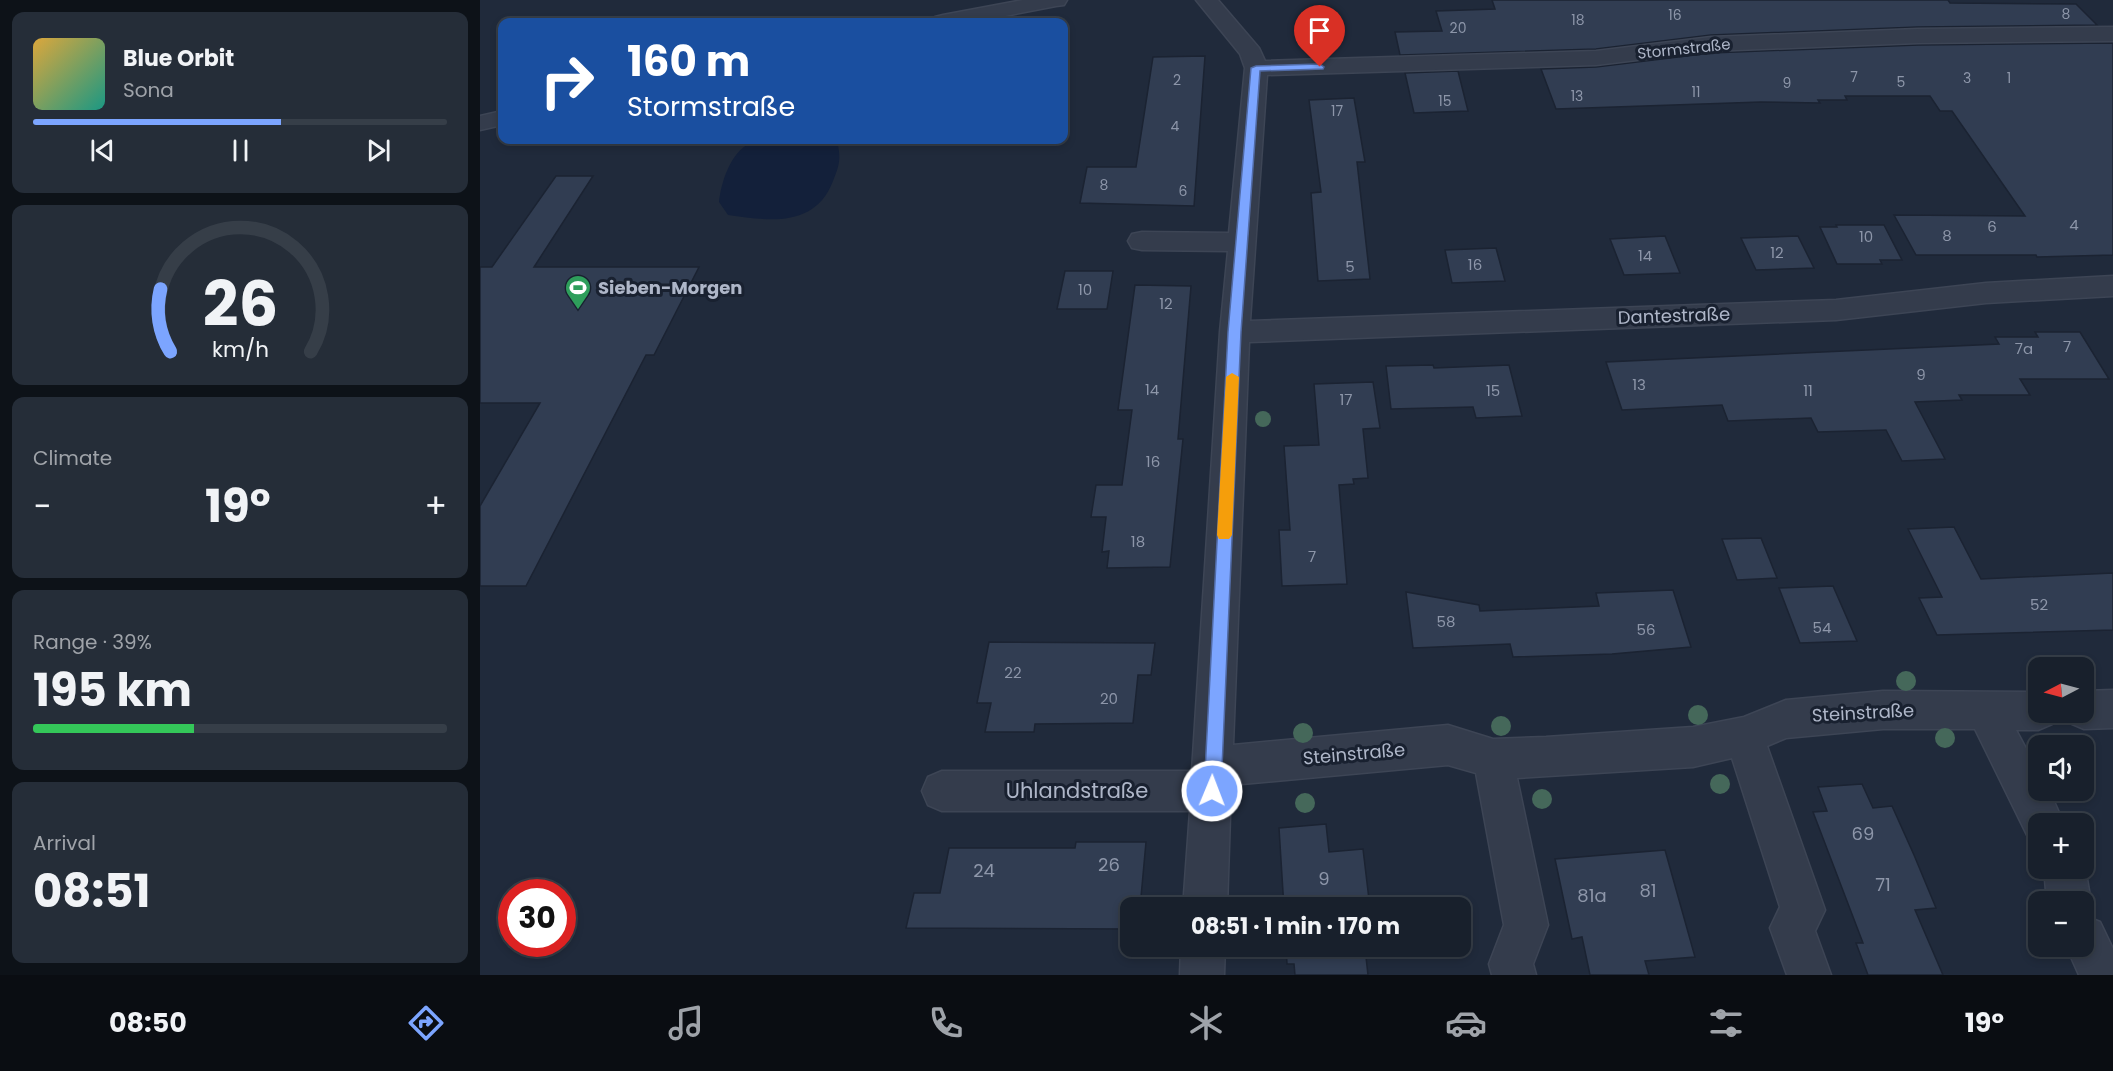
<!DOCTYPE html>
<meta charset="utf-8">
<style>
body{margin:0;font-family:Poppins,sans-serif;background:#252d38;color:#f1f3f6;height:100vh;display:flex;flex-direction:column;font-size:22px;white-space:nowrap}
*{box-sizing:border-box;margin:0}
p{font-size:20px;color:#9fa3a9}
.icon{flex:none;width:33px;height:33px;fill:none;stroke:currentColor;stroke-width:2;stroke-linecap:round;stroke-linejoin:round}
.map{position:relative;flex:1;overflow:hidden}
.side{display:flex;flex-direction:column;gap:12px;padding:12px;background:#0d1218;width:480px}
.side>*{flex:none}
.guide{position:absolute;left:18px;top:18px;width:570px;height:126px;border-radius:12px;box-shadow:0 3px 9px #0003,0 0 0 2px #363e48;background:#1a4fa0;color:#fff;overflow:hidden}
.needle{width:39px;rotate:264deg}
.tools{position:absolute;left:1548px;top:657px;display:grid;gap:12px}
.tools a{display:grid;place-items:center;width:66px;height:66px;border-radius:12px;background:#18202c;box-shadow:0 3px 9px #0003,0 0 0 2px #363e48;font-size:30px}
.speed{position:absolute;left:18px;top:879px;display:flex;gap:12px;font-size:30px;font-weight:700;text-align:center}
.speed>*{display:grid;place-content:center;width:78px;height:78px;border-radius:50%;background:#18202c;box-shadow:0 3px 9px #0003,0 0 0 2px #363e48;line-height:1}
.speed .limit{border:9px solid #d22;background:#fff;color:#111}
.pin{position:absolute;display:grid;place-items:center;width:51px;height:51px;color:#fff;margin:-62px -26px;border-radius:50% 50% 50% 0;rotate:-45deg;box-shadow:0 0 6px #0007}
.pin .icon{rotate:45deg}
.me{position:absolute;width:66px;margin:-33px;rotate:1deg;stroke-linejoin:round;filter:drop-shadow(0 0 4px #0008)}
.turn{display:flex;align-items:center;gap:21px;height:126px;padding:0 30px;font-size:27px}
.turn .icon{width:78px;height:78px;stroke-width:2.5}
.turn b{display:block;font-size:42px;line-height:51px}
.big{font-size:45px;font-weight:700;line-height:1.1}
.side .card{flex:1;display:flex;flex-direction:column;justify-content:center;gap:9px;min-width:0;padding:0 21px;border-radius:12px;background:#252d38}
.side .dial{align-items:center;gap:0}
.dial svg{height:156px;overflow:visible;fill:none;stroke:#363e48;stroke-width:7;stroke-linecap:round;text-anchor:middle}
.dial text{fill:#f1f3f6;stroke:none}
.song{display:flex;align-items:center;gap:18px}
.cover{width:72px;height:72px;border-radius:9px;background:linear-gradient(135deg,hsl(40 70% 55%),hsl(170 70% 35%))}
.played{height:6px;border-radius:3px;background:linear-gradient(90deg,#7ca5ff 60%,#363e48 60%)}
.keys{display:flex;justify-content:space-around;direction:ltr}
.heat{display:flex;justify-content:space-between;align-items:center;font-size:33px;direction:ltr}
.charge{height:9px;border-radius:4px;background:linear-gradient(90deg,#34c759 39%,#363e48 0)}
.trip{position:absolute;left:640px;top:897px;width:351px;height:60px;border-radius:12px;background:#18202c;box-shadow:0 3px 9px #0003,0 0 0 2px #363e48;font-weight:700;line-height:60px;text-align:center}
.dock{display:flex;height:96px;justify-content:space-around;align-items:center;background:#0a0d12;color:#9fa3a9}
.dock .icon{width:42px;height:42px}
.dock .active{color:#7ca5ff}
.dock b{font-size:27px;color:#f1f3f6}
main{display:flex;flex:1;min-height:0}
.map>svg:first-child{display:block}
</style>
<main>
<section class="side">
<div class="card">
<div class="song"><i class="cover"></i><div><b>Blue Orbit</b><p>Sona</p></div></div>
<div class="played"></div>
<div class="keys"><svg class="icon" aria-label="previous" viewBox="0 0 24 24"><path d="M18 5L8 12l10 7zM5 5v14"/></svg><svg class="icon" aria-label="pause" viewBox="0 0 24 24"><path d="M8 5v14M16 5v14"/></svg><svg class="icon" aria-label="next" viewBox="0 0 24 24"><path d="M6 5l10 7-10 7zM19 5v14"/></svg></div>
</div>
<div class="card dial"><svg viewBox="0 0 100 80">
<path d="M14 69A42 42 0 1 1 86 69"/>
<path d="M14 69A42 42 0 0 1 9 37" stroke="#7ca5ff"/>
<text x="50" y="56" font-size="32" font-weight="700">26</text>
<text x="50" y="72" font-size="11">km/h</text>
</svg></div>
<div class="card"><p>Climate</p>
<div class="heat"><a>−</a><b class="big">19°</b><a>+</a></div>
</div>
<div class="card"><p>Range · 39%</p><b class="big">195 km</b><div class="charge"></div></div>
<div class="card"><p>Arrival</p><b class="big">08:51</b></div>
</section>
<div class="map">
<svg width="1633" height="975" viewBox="0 0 1633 975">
<rect width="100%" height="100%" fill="#202a3b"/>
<path fill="#13203a" d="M 289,140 L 357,140 C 361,158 360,164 353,181 C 335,228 289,221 248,215 L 239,202 C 241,183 250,153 270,143 C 275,141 283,141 289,140 Z"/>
<path fill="#313d52" stroke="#1b2332" stroke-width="1.5" d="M 1012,0 L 1468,0 L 1470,3 L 1596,4 L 1617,25 L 1438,27 L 1231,35 L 1116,49 L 920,55 L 915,32 L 962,31 L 956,11 L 1015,9 Z
M 1633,43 L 1633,255 L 1557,257 L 1556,255 L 1436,255 L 1414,215 L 1545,216 L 1472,111 L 1460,111 L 1450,96 L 1365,96 L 1367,100 L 1338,100 L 1340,103 L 1281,102 L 1076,109 L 1061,69 L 1116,67 L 1231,53 L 1438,45 Z
M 725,56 L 714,206 L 600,203 L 607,167 L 656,167 L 673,57 Z
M 978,71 L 988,111 L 934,113 L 925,73 Z
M 874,98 L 885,162 L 877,162 L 890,279 L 838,281 L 831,193 L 841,192 L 829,100 Z
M 76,176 L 113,176 L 54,267 L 219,267 L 174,355 L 166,355 L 46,586 L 0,586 L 0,506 L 60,403 L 0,403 L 0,267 L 12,267 Z
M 1356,225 L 1404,225 L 1422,260 L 1400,260 L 1402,264 L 1357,264 L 1340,227 L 1357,227 Z
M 1185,236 L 1200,273 L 1144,275 L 1130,239 Z
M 1318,236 L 1334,268 L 1276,270 L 1261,238 Z
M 1016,248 L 1025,281 L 972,283 L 965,250 Z
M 585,271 L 633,271 L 627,309 L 577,309 Z
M 655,285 L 711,286 L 698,439 L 703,439 L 690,567 L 627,568 L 629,551 L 622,552 L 626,517 L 611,517 L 616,485 L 642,485 L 652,410 L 638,410 Z
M 1555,332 L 1600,332 L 1629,379 L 1540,379 L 1550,395 L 1479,395 L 1482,400 L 1435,402 L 1465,459 L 1422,461 L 1406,430 L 1338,432 L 1331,418 L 1248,421 L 1242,405 L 1142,410 L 1126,362 L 1519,344 L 1515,337 L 1558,337 Z
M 953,365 L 954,368 L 1029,365 L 1042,416 L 996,418 L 993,407 L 911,409 L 906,366 Z
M 893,382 L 900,428 L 883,429 L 888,478 L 873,479 L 874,484 L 859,485 L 867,584 L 802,586 L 799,530 L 810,530 L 804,446 L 839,445 L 834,384 Z
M 1474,527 L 1501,579 L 1633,573 L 1633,630 L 1457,635 L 1439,598 L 1462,597 L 1428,529 Z
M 1281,538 L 1297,578 L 1257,580 L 1242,539 Z
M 1353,586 L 1377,641 L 1320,643 L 1299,588 Z
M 1193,590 L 1211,647 L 1132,654 L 1033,657 L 1030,644 L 933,648 L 926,592 L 999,605 L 1000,611 L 1119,606 L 1116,593 Z
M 509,642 L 675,643 L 671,675 L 658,675 L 653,723 L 555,724 L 554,732 L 505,732 L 511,703 L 497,703 Z
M 1382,784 L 1393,808 L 1412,806 L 1434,855 L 1456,908 L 1435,910 L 1463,975 L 1388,975 L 1376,943 L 1383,943 L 1333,812 L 1347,811 L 1338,787 Z
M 846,824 L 849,852 L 883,849 L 890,908 L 804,908 L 799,828 Z
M 596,842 L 666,842 L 660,908 L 651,908 L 651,929 L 426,928 L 434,893 L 460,893 L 469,848 L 595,848 Z
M 1185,850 L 1215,957 L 1165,961 L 1169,975 L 1110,975 L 1102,937 L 1092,939 L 1075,859 Z
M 806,946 L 894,946 L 895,957 L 886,957 L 888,975 L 815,975 L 814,964 L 807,964 Z"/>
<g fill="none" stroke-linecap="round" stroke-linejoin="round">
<defs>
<path id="minor" d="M 543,0 L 587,0 L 584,5 L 576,6 L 494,22 L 452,22 L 455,17 L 463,15 Z
M 716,0 L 738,0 L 779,48 L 785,61 L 1116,51 L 1231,37 L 1438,29 L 1633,27 L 1633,41 L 1438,43 L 1231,51 L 1116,65 L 787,75 L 770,321 L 1356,300 L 1506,283 L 1633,276 L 1633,296 L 1506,303 L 1356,320 L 769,342 L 753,745 L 968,725 L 1013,739 L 1066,737 L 1213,727 L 1264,717 L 1306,700 L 1403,691 L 1558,692 L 1558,712 L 1577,712 L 1572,724 L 1558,730 L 1536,730 L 1558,771 L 1558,790 L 1569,790 L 1584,824 L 1558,824 L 1558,842 L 1549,839 L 1495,729 L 1403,729 L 1306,738 L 1287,746 L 1345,910 L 1335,931 L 1351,975 L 1307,975 L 1290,928 L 1300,907 L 1252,758 L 1213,767 L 1037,778 L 1068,925 L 1053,964 L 1056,975 L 1012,975 L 1009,964 L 1024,925 L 996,773 L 968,765 L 751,785 L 747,908 L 703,908 L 710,811 L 462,811 L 448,805 L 442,791 L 448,777 L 462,771 L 712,771 L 740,332 L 748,251 L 662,250 L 652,248 L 648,241 L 652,234 L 662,232 L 749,233 L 765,68 L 760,54 Z
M 22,111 L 22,125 L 0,130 L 0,116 Z
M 1633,690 L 1633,728 L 1604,729 L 1590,723 L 1586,712 L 1604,712 L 1604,691 Z
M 1604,862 L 1611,902 L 1605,916 L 1620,922 L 1633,949 L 1633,975 L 1599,975 L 1586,946 L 1604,946 L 1604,902 L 1567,902 L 1564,868 L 1604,868 Z
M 701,946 L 745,946 L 744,975 L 700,975 Z"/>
</defs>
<use href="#minor" stroke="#3d4555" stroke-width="3"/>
<use href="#minor" fill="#343c4c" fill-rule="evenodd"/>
</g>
<g fill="#45685a">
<circle cx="783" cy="419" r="8"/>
<circle cx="1426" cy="681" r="10"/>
<circle cx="1218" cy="715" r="10"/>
<circle cx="1021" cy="726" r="10"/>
<circle cx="823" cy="733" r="10"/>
<circle cx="1465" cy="738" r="10"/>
<circle cx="1240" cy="784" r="10"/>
<circle cx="1062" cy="799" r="10"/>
<circle cx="825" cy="803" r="10"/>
</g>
<path fill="#7ca5ff" stroke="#516ba6" stroke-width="1.5" d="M 840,64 L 844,67 L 843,69 L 780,71 L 761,332 L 741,791 L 738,797 L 732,800 L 726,797 L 724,791 L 748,332 L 771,68 L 776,66 Z"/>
<path fill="#f59e0b" d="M 752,373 L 759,377 L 752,535 L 749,539 L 739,539 L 737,535 L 746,377 Z"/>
<defs>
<symbol id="stadium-pin" viewBox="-11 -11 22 30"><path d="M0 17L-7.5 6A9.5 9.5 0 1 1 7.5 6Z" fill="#2e9e5b" stroke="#192130"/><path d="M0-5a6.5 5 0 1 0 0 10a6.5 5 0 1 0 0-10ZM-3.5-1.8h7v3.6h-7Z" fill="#fff"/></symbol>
</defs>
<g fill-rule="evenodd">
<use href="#stadium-pin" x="83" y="273" width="30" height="40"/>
</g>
<g text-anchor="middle" stroke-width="6" stroke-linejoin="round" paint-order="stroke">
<g font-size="14" fill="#8d96a9">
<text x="1586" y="19">8</text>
<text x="1195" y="20">16</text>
<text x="1098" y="25">18</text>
<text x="978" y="33">20</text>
<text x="1374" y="82">7</text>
<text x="1487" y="83">3</text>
<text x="1529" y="83">1</text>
<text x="697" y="85">2</text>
<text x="1421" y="87">5</text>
<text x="1307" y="88">9</text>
<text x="1216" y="97">11</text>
<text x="1097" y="101">13</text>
<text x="965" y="106">15</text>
<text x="857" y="116">17</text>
<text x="695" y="131">4</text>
<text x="624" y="190">8</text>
<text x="703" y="196">6</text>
</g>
<g font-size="15" fill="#aeb6c8" stroke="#192130">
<text transform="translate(1204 49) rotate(-6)" y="5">Stormstraße</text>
</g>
<g font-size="15" fill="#8d96a9">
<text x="1594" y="230">4</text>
<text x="1512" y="232">6</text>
<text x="1467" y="241">8</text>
<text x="1386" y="242">10</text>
<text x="1297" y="258">12</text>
<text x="1165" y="261">14</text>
<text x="995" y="270">16</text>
<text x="870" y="272">5</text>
<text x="605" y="295">10</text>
<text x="686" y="309">12</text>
<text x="1587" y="352">7</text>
<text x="1544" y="354">7a</text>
<text x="1441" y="380">9</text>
<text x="1159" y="390">13</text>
<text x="672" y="395">14</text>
<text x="1013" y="396">15</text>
<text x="1328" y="396">11</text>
<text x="866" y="405">17</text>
<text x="673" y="467">16</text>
<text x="658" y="547">18</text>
<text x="832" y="562">7</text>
<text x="1559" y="610">52</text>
<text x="966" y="627">58</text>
<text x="1342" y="633">54</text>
<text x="1166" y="635">56</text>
<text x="533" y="678">22</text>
<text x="629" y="704">20</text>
</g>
<g font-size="18" font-weight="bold" fill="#aeb6c8" stroke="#192130" text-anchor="start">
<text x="118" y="294">Sieben-Morgen</text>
</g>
<g font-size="18" fill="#aeb6c8" stroke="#192130">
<text transform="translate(1194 316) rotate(-2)" y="6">Dantestraße</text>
<text transform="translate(1383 713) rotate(-3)" y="6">Steinstraße</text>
<text transform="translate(874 754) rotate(-5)" y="6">Steinstraße</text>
</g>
<g font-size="18" fill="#8d96a9">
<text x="1383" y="840">69</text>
<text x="629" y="871">26</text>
<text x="504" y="877">24</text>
<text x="844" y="885">9</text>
<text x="1403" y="891">71</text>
<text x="1168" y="897">81</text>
<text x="1112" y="902">81a</text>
</g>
<g font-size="21" fill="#aeb6c8" stroke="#192130">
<text x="597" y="798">Uhlandstraße</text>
</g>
</g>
</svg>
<div class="tools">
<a><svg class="needle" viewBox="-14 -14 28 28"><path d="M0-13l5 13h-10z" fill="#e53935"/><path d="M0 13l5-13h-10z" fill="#9fa3a9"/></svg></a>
<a><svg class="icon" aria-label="sound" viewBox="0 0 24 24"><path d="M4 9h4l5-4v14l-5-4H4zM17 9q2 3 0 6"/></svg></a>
<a>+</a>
<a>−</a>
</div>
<div class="speed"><div class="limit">30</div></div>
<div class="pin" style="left:840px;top:67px;background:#d93025"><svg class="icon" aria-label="arrive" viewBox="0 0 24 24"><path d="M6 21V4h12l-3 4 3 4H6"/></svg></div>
<svg class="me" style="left:732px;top:791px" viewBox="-20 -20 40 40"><circle r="17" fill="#7ca5ff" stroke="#fff" stroke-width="3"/><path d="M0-11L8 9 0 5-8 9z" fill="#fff"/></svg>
<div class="trip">08:51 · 1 min · 170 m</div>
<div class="guide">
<div class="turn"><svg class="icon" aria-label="right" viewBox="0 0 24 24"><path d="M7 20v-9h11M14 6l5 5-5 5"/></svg><div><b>160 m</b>Stormstraße</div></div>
</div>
</div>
</main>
<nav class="dock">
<b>08:50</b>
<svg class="icon active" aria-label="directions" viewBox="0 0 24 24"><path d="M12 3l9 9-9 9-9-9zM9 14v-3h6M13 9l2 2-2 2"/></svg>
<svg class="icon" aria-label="music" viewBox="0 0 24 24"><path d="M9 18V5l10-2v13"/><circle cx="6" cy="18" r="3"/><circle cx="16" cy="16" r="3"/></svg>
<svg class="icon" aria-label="phone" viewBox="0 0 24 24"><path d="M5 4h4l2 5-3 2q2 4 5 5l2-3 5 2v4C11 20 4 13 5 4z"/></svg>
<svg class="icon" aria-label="climate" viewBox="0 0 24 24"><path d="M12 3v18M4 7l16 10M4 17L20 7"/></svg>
<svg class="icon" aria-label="car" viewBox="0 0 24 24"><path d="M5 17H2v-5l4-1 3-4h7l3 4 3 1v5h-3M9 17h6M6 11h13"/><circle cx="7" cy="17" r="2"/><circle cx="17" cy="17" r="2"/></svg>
<svg class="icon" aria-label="filters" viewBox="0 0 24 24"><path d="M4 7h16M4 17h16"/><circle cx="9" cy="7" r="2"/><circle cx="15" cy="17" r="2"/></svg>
<b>19°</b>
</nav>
